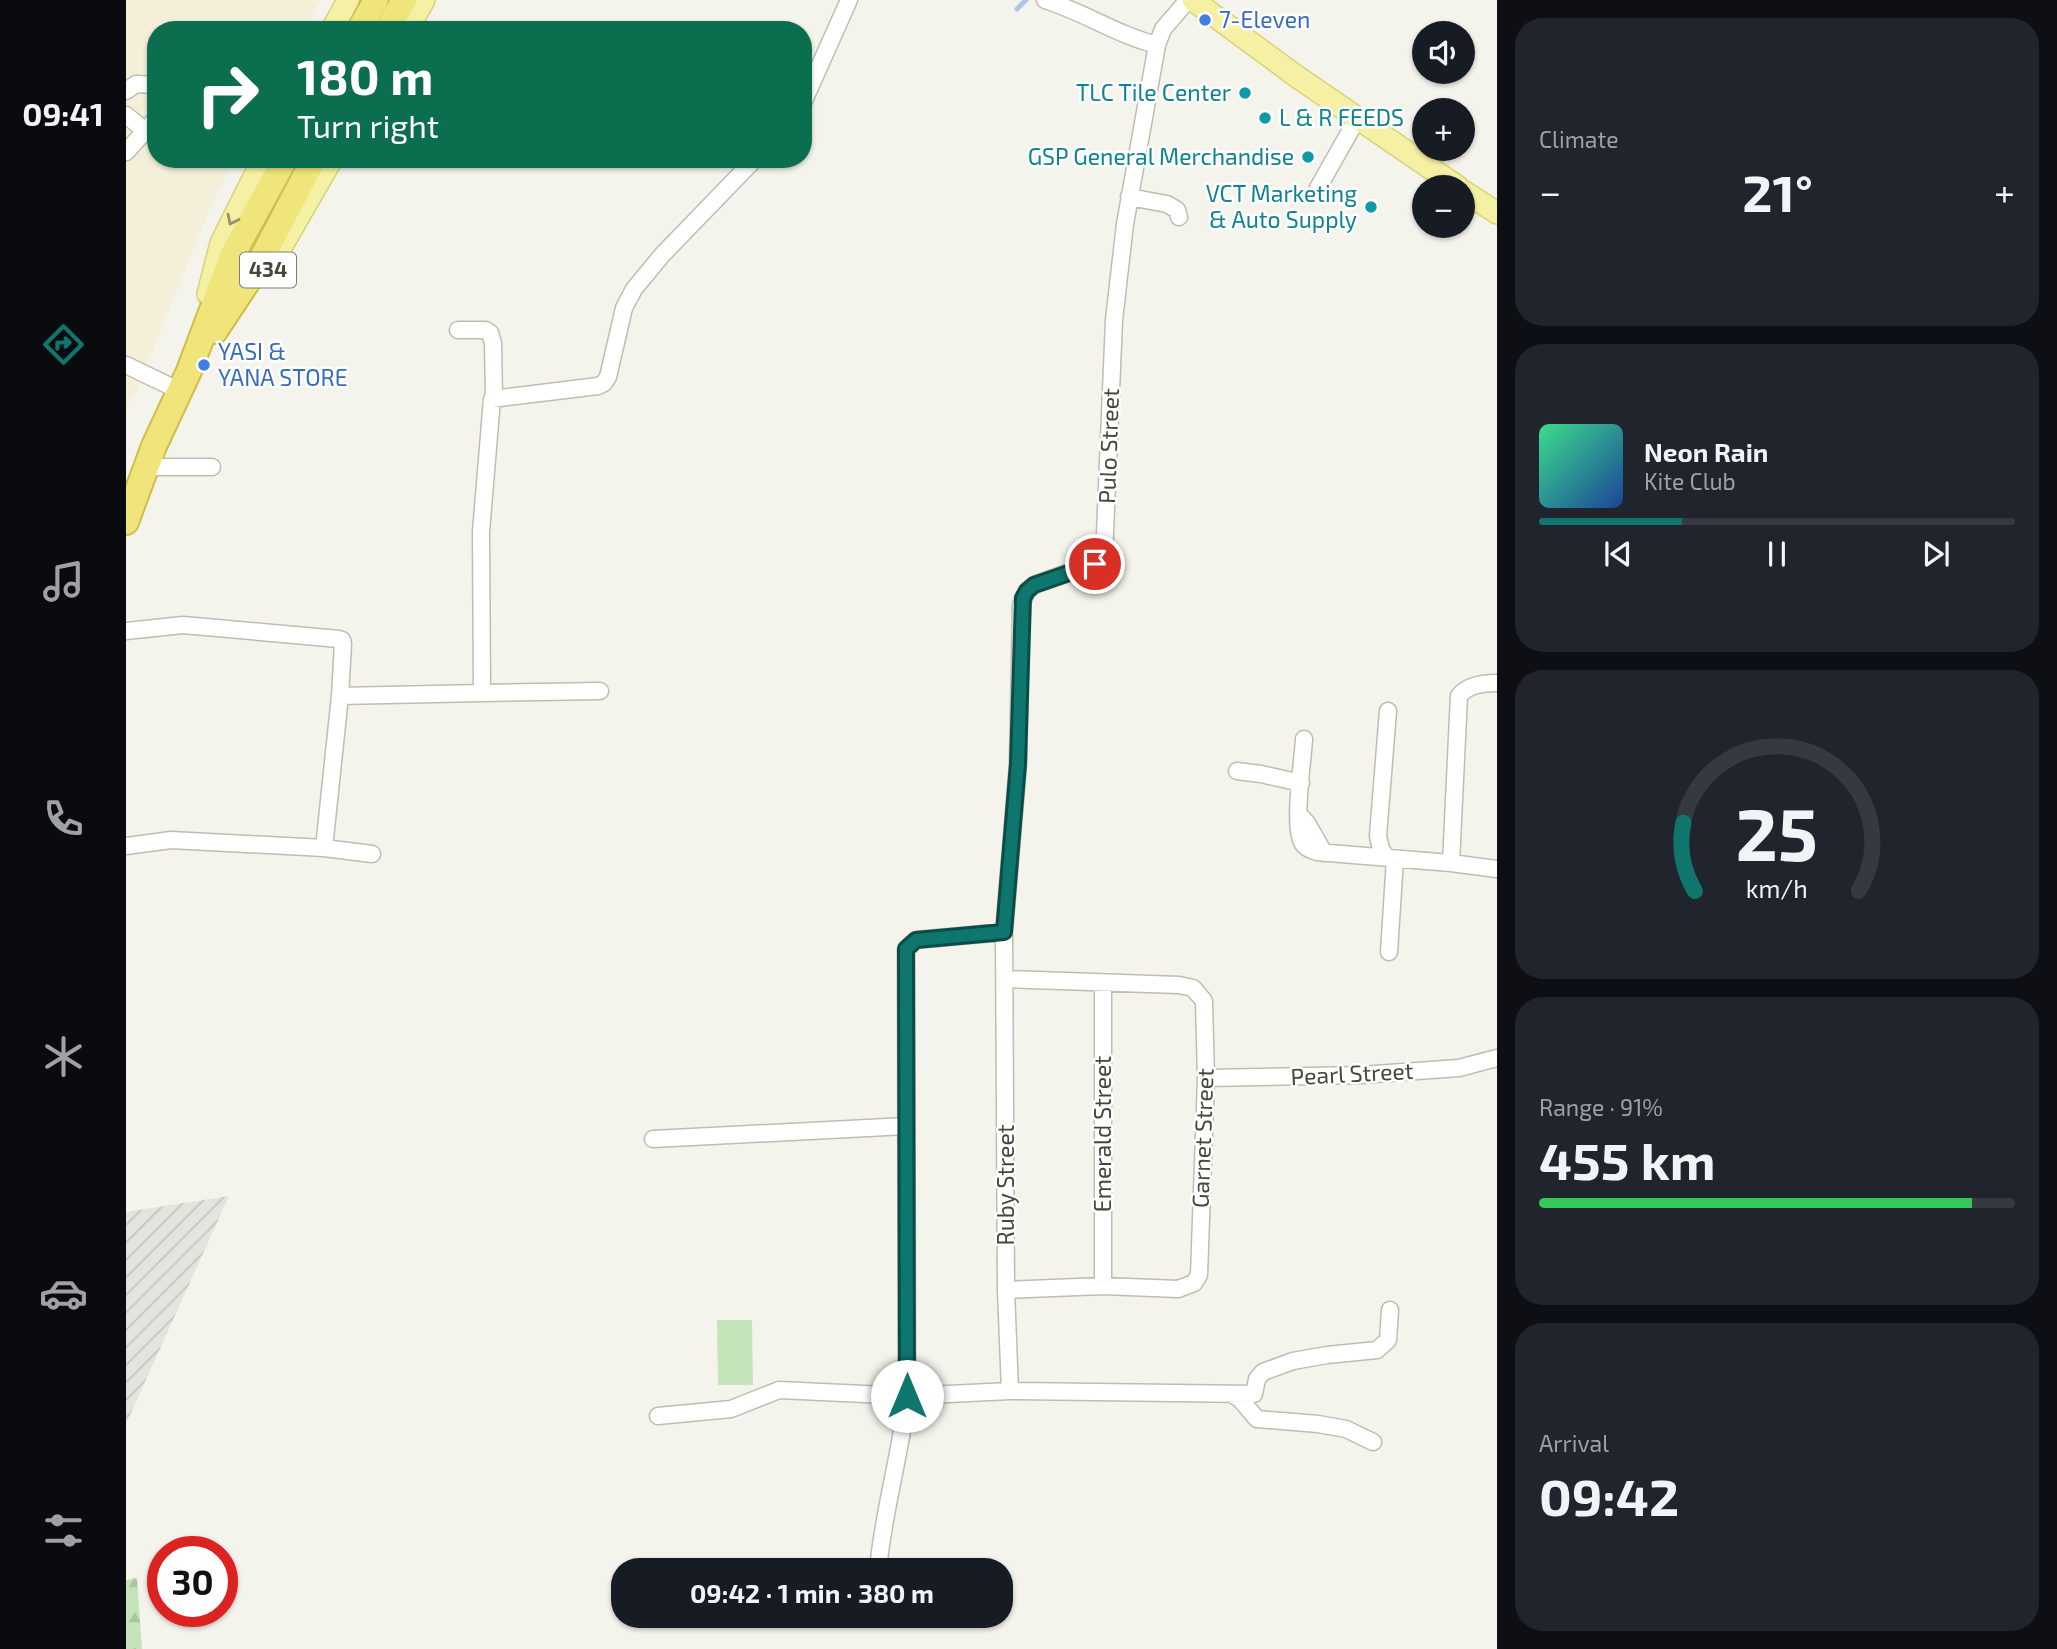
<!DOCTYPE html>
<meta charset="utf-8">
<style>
body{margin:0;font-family:"Exo 2",sans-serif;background:#20242c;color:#f1f3f6;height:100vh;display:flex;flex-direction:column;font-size:26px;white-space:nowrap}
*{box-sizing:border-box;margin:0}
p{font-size:23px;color:#9ea1a6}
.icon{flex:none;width:38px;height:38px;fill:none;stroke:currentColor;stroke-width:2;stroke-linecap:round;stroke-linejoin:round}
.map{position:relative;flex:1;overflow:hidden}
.panel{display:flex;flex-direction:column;gap:18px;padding:18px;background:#0d0f14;width:560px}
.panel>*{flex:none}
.top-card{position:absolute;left:21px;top:21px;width:665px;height:147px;border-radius:28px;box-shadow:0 2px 5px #0004;background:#0b6e4f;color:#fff;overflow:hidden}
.tools{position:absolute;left:1286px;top:21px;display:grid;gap:14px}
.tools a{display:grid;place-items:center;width:63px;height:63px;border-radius:50%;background:#171b24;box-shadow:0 2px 5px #0004;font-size:35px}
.speed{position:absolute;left:21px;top:1536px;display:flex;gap:14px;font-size:35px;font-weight:700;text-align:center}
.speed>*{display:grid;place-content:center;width:91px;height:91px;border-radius:50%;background:#171b24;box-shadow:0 2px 5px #0004;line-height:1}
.speed .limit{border:10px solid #d22;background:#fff;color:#111}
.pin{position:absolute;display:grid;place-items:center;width:60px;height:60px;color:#fff;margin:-30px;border:4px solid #fff;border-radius:50%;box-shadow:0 2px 7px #0007}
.me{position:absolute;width:77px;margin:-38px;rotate:0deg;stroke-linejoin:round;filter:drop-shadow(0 0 5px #0008)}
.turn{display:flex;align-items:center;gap:24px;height:147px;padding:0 35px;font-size:32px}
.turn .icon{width:91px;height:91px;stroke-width:2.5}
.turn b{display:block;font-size:49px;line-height:60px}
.big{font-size:52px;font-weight:700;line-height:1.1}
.panel .tile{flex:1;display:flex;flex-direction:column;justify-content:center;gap:10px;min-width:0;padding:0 24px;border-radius:28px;background:#20242c}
.panel .dial{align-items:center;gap:0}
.dial svg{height:182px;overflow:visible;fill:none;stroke:#363941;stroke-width:7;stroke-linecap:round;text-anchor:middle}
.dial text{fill:#f1f3f6;stroke:none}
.song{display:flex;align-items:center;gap:21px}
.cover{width:84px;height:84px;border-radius:10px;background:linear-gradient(135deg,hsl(150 70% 55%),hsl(220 70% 35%))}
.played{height:7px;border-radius:4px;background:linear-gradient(90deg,#0f766e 30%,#363941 30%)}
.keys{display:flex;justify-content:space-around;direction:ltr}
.heat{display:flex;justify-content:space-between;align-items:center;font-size:38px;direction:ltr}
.charge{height:10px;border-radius:5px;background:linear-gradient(90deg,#34c759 91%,#363941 0)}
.trip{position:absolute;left:485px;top:1558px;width:402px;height:70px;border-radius:28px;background:#171b24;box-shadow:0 2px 5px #0004;font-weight:700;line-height:70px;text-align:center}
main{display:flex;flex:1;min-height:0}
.tabs{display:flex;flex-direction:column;width:126px;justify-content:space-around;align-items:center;background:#090b0e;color:#9ea1a6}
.tabs .icon{width:49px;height:49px}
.tabs .active{color:#0f766e}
.tabs b{font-size:32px;color:#f1f3f6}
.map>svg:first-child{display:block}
</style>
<main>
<nav class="tabs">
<b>09:41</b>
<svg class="icon active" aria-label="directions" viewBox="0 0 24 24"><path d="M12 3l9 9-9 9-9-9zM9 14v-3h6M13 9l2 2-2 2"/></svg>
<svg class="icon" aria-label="music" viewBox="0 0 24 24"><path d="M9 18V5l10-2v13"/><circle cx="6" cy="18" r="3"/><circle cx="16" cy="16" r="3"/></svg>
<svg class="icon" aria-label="phone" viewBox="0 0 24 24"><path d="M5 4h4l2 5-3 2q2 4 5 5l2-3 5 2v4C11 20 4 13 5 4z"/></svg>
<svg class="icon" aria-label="climate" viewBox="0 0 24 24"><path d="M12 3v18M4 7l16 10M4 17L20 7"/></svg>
<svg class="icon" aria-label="car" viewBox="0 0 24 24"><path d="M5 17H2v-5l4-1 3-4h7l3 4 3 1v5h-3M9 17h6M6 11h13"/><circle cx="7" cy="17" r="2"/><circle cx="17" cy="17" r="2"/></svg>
<svg class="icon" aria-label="filters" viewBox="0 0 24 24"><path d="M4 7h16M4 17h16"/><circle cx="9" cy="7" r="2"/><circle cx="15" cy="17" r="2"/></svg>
</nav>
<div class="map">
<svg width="1371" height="1649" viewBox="0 0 1371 1649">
<defs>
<pattern id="industrial-furrows" width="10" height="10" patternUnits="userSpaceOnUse" patternTransform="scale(1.75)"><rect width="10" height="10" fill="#e4e3dd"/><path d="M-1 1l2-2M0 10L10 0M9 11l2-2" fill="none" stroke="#c5c4be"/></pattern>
<pattern id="forest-firs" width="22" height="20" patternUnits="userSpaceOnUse" patternTransform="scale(1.75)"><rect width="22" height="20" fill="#c6e4b9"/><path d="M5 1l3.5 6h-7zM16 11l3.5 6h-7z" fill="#acc5a0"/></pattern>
</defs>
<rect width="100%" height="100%" fill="#f4f4ec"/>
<path fill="#f3efd9" d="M 0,0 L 195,0 L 179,30 L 30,30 L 30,159 L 110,159 L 87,201 L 8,397 L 0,406 Z"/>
<path fill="url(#industrial-furrows)" d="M 103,1196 L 0,1424 L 0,1212 Z"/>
<path fill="url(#forest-firs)" d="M 11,1578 L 16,1649 L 0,1649 L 0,1580 Z"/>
<path fill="#c6e4b9" d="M 591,1320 L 626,1320 L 627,1385 L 592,1385 Z"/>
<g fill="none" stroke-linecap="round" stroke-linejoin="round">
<path stroke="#aec4ea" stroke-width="5" d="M 891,9 L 900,0"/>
<defs>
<path id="minor" d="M 919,0 C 958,12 991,35 1031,45
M 0,91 L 10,84 L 30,85
M 677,103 L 723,0
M 0,115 L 18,130
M 0,152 L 30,119
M 1192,188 L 1231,119
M 1003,197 L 1041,204 L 1051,210 L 1053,217
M 332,330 L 360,330 L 364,333 L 367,343 L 368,398
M 0,365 L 54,391
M 20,467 L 86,467
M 0,631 L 57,625 L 213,639 L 216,640 L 217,644 L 214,696
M 356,693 L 474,691
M 1178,739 C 1177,760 1166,829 1177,844 C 1180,849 1186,850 1191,852 L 1325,863 L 1371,869
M 1111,771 L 1135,774 L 1175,783
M 1172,813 L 1181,823 L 1198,853
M 0,846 L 45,840 L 198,848 L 246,854
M 198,848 L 214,696 L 356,693 L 355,532 L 366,399 L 472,386 L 478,383 L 482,377 L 498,308 L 508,289 L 537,254 L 629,159
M 1261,858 L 1255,849 L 1252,836 L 1262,711
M 1325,863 L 1333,696 C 1341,685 1358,683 1371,683
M 1263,952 L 1269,859
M 879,979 L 1053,985 L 1067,988 L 1078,1001 L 1080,1078 L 1073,1275 L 1068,1283 L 1052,1289 L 977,1286 L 880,1290
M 977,983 L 977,1286
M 1080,1078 L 1235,1075 L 1333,1068 L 1371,1058
M 527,1139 L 780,1126
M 884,1391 L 880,1290 L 878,932 L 892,764 L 895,605 L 901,591 L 908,585 L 969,563 L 978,557 L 988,320 L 999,224 L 1031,45 L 1037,29 L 1062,0
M 1107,1395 L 1114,1399 L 1131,1419 L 1192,1424 L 1220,1429 L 1247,1442
M 532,1416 L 605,1409 L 653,1390 L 781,1396 L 884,1391 L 1128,1394 L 1131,1379 L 1137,1372 L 1167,1361 L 1201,1355 L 1251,1350 L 1262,1340 L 1264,1310
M 752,1570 C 757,1511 775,1454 781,1396 L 780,949 L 790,940 L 878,932"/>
<path id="major" d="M 1067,0 L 1170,76 L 1332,187
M 206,30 L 222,0
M 281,30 L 298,0
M 1337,191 L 1371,213
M 142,270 L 206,159
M 82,294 L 95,243 L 137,159"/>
<path id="highway" d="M 233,30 L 250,0
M 261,30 L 278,0
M 89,331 L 130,269 L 188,159
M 0,522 L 28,446 L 63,371 L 107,254 L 159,159"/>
</defs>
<use href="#minor" stroke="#bfbdaf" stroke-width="19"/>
<use href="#major" stroke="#d9d375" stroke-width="24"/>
<use href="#highway" stroke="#cfbe4b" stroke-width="28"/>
<use href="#minor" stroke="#fff" stroke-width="16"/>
<use href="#major" stroke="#f5f1a4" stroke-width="21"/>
<use href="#highway" stroke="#f0e57a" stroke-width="24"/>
</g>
<defs><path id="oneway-chevron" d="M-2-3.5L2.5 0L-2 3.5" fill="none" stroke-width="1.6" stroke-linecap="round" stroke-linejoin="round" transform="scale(1.75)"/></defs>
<use stroke="#96936a" href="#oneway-chevron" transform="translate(106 220) rotate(116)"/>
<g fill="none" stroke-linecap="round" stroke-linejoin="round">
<defs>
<path id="route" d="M 781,1396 L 780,949 L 790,940 L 878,932 L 892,764 L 897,598 L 901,591 L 908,585 L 969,564"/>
</defs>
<use href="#route" stroke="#0a4d48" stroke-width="18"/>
<use href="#route" stroke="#0f766e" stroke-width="12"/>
</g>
<g fill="#3f7fe0" stroke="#fff" stroke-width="2.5">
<circle cx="1079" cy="20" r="7"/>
<circle cx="78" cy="365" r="7"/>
</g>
<g fill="#0f9aa8" stroke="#fff" stroke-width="2.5">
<circle cx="1119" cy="93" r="7"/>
<circle cx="1139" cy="118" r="7"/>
<circle cx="1182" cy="157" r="7"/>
<circle cx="1245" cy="207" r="7"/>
</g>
<g text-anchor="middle" stroke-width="5" stroke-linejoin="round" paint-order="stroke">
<rect fill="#fff" stroke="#7f7e75" stroke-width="2" x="114" y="252.5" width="56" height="35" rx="5"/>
<g font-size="21" font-weight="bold" fill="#48463a">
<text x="142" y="277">434</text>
</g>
<g font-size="23" fill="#366cbe" stroke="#fff" text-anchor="start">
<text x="1093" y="28">7-Eleven</text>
<text x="92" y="360">YASI &amp;<tspan x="92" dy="26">YANA STORE</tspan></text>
</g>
<g font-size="23" fill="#0d838f" stroke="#fff" text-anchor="end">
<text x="1105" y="101">TLC Tile Center</text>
<text x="1153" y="126" text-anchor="start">L &amp; R FEEDS</text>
<text x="1168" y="165">GSP General Merchandise</text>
<text x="1231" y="202">VCT Marketing<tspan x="1231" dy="26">&amp; Auto Supply</tspan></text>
</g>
<g font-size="23" fill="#48463a" stroke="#fff">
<text transform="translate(983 446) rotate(-88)" y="8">Pulo Street</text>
<text transform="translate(1226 1074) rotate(-3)" y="8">Pearl Street</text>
<text transform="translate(977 1134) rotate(-90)" y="8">Emerald Street</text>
<text transform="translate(1077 1138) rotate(-88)" y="8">Garnet Street</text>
<text transform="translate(880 1185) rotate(-90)" y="8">Ruby Street</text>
</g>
</g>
</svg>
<div class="tools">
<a><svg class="icon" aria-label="sound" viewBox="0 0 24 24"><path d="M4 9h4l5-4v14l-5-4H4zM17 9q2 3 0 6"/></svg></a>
<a>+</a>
<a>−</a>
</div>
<div class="speed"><div class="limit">30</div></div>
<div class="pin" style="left:969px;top:564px;background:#d93025"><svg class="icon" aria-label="arrive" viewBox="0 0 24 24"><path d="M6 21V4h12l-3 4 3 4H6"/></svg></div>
<svg class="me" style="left:781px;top:1396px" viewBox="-20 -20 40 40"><circle r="19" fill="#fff"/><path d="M0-13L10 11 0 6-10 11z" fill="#0f766e"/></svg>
<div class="trip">09:42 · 1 min · 380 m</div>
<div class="top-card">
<div class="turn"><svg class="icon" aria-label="right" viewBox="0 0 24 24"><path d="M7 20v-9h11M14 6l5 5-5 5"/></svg><div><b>180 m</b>Turn right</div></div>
</div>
</div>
<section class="panel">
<div class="tile"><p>Climate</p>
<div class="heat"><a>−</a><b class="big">21°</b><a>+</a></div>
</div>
<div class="tile">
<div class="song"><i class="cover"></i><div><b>Neon Rain</b><p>Kite Club</p></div></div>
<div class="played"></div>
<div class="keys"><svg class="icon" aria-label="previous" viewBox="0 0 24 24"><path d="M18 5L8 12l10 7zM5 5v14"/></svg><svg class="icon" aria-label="pause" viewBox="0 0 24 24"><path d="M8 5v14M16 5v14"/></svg><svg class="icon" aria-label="next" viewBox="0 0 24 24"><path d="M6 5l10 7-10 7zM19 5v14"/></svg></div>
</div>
<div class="tile dial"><svg viewBox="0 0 100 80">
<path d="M14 69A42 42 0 1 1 86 69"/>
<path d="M14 69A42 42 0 0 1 9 39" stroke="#0f766e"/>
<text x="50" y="56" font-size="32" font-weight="700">25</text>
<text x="50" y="72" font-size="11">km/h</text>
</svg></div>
<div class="tile"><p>Range · 91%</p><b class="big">455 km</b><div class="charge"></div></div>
<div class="tile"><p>Arrival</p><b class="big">09:42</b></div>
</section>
</main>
